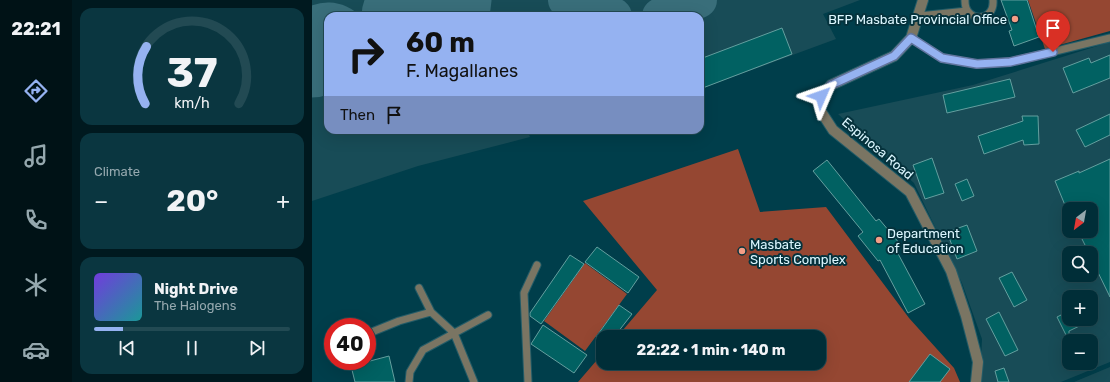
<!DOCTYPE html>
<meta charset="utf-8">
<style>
body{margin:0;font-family:Rubik,sans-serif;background:#0a3640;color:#f1f3f6;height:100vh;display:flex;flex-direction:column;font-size:15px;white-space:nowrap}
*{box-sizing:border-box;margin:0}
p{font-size:13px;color:#95a8ae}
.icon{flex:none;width:22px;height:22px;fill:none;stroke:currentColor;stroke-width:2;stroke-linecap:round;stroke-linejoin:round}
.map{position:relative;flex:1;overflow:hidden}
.details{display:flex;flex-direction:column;gap:8px;padding:8px;background:#00191f;width:240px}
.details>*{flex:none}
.guide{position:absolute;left:12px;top:12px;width:380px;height:122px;border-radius:12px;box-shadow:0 4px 16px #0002,0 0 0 1px #224a53;background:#95b2f1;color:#111;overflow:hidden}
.needle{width:26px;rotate:211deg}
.buttons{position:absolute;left:750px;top:202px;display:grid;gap:8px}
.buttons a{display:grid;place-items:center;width:36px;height:36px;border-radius:8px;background:#002e38;box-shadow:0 4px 16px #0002,0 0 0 1px #224a53;font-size:20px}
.speed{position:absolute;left:12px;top:318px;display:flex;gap:8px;font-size:20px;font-weight:700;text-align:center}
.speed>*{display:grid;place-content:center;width:52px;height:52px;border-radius:50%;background:#002e38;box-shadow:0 4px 16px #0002,0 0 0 1px #224a53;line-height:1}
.speed .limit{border:6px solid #d22;background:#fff;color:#111}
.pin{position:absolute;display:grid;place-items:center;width:34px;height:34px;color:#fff;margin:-41px -17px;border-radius:50% 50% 50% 0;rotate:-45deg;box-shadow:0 0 4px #0007}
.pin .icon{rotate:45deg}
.me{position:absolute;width:44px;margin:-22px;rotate:47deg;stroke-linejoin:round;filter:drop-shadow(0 0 3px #0008)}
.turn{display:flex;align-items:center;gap:14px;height:84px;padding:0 16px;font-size:18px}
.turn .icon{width:52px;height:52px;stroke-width:2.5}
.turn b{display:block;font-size:28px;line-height:34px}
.then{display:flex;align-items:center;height:38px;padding:0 16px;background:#0003;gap:8px;font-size:15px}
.big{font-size:30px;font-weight:700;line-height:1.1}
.details .tile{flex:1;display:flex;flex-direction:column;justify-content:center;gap:6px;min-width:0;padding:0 14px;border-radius:12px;background:#0a3640}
.details .dial{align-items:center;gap:0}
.dial svg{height:104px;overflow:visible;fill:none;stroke:#224a53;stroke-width:7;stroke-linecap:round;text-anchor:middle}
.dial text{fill:#f1f3f6;stroke:none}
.song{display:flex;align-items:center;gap:12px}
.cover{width:48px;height:48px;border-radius:6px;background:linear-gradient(135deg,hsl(260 70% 55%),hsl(180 70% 35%))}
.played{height:4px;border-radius:2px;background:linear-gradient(90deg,#95b2f1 15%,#224a53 15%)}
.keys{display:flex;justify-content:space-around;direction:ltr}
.heat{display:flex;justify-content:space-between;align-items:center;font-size:22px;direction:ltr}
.trip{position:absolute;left:284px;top:330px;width:230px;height:40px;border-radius:12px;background:#002e38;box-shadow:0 4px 16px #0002,0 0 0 1px #224a53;font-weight:700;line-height:40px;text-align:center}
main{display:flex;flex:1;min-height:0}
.dock{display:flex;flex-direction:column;width:72px;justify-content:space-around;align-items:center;background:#001216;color:#95a8ae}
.dock .icon{width:28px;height:28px}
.dock .current{color:#95b2f1}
.dock b{font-size:18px;color:#f1f3f6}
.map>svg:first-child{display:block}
</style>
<main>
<nav class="dock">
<b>22:21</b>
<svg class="icon current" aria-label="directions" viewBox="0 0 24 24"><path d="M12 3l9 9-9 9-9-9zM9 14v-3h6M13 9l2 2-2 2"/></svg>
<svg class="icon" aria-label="music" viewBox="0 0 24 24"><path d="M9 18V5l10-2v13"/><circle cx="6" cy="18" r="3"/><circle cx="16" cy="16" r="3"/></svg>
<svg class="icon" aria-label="phone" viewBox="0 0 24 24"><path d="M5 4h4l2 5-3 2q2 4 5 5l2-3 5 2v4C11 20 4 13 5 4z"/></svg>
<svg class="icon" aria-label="climate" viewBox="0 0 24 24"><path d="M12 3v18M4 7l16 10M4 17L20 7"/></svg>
<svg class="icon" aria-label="car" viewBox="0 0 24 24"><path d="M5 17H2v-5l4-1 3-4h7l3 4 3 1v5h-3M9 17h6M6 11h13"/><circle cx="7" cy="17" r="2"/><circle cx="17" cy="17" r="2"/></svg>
</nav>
<section class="details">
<div class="tile dial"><svg viewBox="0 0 100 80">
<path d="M14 69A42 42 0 1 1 86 69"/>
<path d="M14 69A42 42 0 0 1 15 25" stroke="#95b2f1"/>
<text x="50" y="56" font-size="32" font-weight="700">37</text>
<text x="50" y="72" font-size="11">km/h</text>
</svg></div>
<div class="tile"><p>Climate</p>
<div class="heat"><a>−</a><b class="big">20°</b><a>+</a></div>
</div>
<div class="tile">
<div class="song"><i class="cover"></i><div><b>Night Drive</b><p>The Halogens</p></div></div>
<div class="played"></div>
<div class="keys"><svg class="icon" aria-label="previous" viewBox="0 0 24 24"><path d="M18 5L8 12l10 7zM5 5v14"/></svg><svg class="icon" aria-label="pause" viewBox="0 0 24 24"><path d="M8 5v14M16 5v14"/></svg><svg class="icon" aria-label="next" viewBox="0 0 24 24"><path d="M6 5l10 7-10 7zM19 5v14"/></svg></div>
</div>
</section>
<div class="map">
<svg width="798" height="382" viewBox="0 0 798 382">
<rect width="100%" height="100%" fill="#003e4b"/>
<path fill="#184c57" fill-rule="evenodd" d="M 0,0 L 548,0 L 511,14 L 524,39 L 388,89 L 388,16 L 16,16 L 16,130 L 215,130 L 218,137 L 106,166 L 0,201 Z
M 798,42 L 798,362 L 749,382 L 668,382 L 670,339 L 650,283 L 602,183 L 526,114 L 661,85 ZM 757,209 L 779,209 L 779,231 L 757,231 ZM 757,253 L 779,253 L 779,275 L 757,275 ZM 757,297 L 779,297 L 779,319 L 757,319 ZM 757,341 L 779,341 L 779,363 L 757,363 Z
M 798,367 L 798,382 L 762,382 Z"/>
<path fill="#954732" d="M 716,0 L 798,0 L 798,31 L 733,49 Z
M 426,149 L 448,212 L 514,207 L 597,318 L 642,368 L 648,382 L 266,382 L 291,353 L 291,363 L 507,363 L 507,337 L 305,337 L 345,290 L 271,201 Z
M 273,263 L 315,294 L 273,351 L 232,321 Z"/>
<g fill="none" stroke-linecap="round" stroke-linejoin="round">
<path stroke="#396e7a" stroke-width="36" d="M 254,0 L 302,16
M 348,16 L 387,0"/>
<path stroke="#396e7a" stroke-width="89" d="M 94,16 L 135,0
M 0,53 L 16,47"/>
</g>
<path fill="#016162" stroke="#649f9f" d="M 689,0 L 715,0 L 727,37 L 702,46 L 697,31 L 700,30 Z
M 470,28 L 480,54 L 388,89 L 388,59 Z
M 798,55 L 798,78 L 761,93 L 751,68 L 777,58 L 779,63 Z
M 698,79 L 703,97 L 635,113 L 631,95 Z
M 798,114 L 798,135 L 773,147 L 764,130 Z
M 710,116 L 726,116 L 727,144 L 712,145 L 711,140 L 672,154 L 666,136 L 711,121 Z
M 620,158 L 632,193 L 613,199 L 601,165 Z
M 798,159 L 798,297 L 779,258 L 779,253 L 777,253 L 766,231 L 779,231 L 779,209 L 755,210 L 743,181 L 767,171 L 767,173 Z
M 515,160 L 564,221 L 567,219 L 588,244 L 583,248 L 613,304 L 596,313 L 568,260 L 566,261 L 546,236 L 551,232 L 501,171 Z
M 655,179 L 662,196 L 650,201 L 643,184 Z
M 655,225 L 665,251 L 645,259 L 635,232 Z
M 285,247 L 327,277 L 316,293 L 273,262 Z
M 258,255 L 272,264 L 229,324 L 218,316 L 218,313 Z
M 700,272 L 715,300 L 702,307 L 687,278 Z
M 307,305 L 320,314 L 302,337 L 284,337 Z
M 757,311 L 757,319 L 782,319 L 757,331 L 757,341 L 745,317 Z
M 687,312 L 706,350 L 693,356 L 674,319 Z
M 231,325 L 275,355 L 262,373 L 219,344 Z
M 618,354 L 638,369 L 628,382 L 597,382 Z
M 77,356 L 83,382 L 43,382 L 39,366 Z
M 692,368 L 697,382 L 686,382 L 683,371 Z"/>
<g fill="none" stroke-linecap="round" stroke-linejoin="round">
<defs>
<path id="service" d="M 653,0 C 652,23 683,23 681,0
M 607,16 L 655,11
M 599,38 L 630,58 L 665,64 L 698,62 L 798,38
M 107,288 L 119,312 L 142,333 L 162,382
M 55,334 L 87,321 L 119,312
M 19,349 L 21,348
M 97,382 L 98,372 L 111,350 L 176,315
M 216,382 L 212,293 L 225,265"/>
<path id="tertiary" d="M 611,0 L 599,38 L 582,56 L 519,85 L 509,96 L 508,110 L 521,130 L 598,192 L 639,271 L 654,316 L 666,362 L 664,382"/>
</defs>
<use href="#service" stroke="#235c68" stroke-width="9"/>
<use href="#tertiary" stroke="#235c68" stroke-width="12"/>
<use href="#service" stroke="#7a7563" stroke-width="7"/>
<use href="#tertiary" stroke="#7a7563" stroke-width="10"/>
</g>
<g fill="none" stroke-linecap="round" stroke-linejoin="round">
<defs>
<path id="route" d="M 509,96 L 519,85 L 582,56 L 599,38 L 630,58 L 665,64 L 698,62 L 741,52"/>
</defs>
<use href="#route" stroke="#61749d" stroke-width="10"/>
<use href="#route" stroke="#95b2f1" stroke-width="7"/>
</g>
<g fill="#f49e86" stroke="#05323c" stroke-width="1.5">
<circle cx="703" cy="19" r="4"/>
<circle cx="567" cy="240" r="4"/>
<circle cx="430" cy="251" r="4"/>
</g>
<g text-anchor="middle" stroke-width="4" stroke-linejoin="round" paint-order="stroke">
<g font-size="13" fill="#dcf7ff" stroke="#05323c" text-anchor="start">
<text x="695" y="24" text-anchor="end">BFP Masbate Provincial Office</text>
<text x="575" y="238">Department<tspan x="575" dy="15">of Education</tspan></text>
<text x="438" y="249">Masbate<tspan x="438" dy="15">Sports Complex</tspan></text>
</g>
<g font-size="13" fill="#dcf7ff" stroke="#05323c">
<text transform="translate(566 148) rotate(40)" y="5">Espinosa Road</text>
</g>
</g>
</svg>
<div class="buttons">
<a><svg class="needle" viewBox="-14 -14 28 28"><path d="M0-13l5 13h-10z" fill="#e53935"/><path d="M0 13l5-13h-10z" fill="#95a8ae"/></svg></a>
<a><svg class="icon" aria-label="search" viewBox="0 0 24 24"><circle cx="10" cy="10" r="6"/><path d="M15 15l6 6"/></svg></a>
<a>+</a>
<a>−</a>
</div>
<div class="speed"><div class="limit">40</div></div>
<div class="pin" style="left:741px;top:52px;background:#d93025"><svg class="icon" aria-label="arrive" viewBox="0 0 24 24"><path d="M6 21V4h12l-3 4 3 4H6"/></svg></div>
<svg class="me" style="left:509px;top:96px" viewBox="-20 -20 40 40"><path d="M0-17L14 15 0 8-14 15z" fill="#95b2f1" stroke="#fff" stroke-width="4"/></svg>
<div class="trip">22:22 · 1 min · 140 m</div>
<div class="guide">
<div class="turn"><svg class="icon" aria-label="right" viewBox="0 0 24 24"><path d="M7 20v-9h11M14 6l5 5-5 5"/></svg><div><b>60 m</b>F. Magallanes</div></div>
<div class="then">Then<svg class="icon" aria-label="arrive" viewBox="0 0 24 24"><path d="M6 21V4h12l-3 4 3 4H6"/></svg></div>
</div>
</div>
</main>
